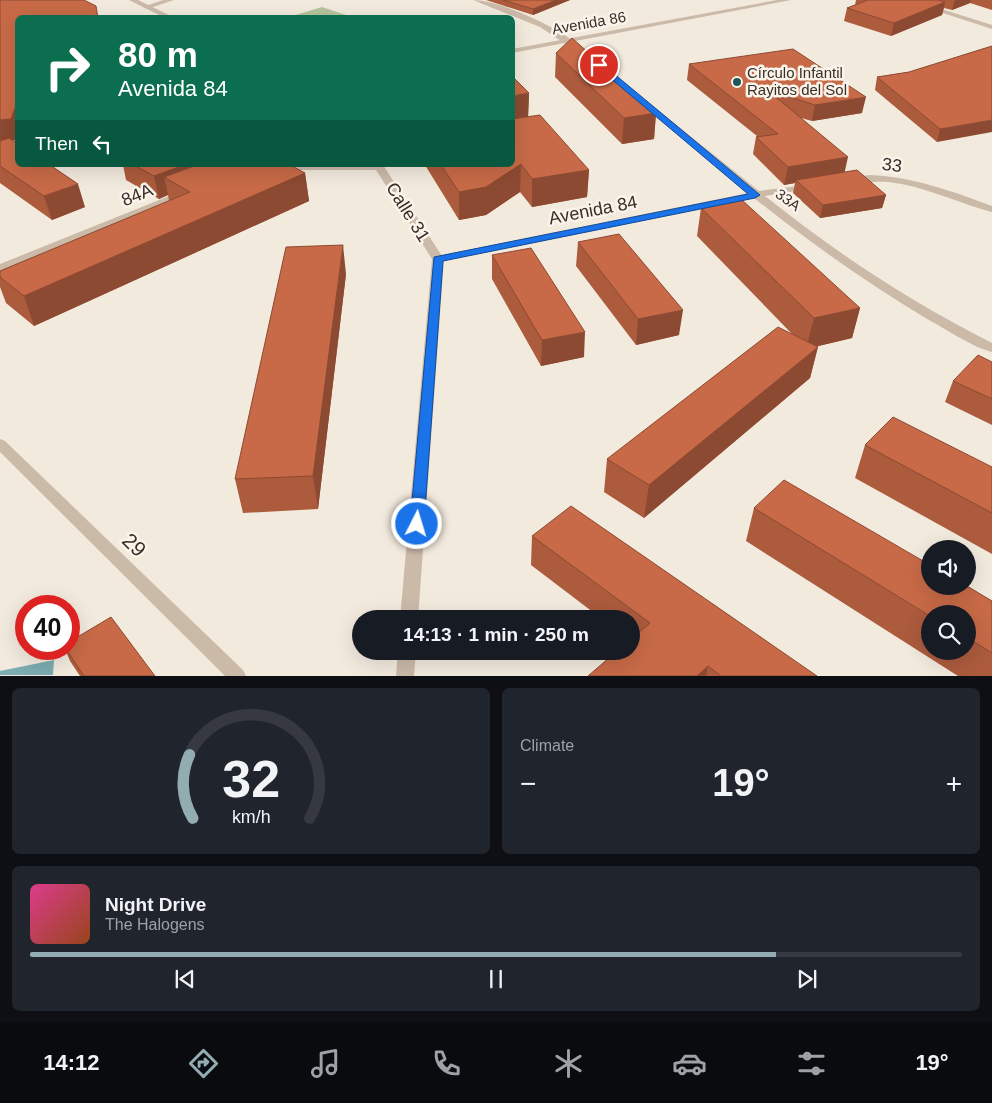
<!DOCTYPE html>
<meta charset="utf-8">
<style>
body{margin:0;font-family:Arial,sans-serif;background:#20242c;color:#f1f3f6;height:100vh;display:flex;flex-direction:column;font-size:19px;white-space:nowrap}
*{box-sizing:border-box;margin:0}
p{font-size:16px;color:#9ea1a6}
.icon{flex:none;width:28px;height:28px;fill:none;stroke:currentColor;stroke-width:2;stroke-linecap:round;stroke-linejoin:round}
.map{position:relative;height:676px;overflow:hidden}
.side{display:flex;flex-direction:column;gap:12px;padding:12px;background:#0d0f14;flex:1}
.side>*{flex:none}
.guide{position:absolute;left:15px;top:15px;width:500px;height:152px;border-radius:8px;box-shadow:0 5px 20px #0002;background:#0b6e4f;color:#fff;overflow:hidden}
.tools{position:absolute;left:921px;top:540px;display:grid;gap:10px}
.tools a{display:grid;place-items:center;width:55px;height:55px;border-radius:50%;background:#171b24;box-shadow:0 5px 20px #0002;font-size:25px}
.speed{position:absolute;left:15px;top:595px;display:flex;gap:10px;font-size:25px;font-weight:700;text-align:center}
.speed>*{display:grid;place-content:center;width:65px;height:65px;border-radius:50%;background:#171b24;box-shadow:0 5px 20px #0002;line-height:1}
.speed .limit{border:8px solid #d22;background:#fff;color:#111}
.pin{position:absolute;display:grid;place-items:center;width:42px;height:42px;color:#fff;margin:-21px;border:2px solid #fff;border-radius:50%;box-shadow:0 1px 5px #0007}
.me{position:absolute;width:55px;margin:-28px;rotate:5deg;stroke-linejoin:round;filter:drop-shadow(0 0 4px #0008)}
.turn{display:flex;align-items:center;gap:18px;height:105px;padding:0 20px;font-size:22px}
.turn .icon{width:65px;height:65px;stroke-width:2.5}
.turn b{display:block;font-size:35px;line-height:42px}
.then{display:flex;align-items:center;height:48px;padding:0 20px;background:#0003;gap:10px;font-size:19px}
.big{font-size:38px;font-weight:600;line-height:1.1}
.side .tile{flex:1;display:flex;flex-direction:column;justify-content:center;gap:8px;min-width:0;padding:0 18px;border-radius:8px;background:#20242c}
.side .dial{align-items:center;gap:0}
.dial svg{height:130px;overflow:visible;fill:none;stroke:#363941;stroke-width:7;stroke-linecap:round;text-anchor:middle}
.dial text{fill:#f1f3f6;stroke:none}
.song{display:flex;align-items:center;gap:15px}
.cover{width:60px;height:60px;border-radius:8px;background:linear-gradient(135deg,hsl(330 70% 55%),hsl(20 70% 35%))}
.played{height:5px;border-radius:2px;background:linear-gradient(90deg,#92acb1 80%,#363941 80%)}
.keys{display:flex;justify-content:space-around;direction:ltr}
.heat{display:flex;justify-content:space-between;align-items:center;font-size:28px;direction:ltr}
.side .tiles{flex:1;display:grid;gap:12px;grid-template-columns:1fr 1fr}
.tile:last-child{grid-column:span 2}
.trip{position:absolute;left:352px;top:610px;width:288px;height:50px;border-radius:25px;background:#171b24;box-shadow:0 5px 20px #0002;font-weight:600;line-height:50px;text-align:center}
.tabs{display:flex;height:80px;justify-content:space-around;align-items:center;background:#090b0e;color:#9ea1a6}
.tabs .icon{width:35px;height:35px}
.tabs .active{color:#92acb1}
.tabs b{font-size:22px;color:#f1f3f6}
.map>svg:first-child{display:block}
</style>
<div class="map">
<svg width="992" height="676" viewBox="0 0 992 676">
<rect width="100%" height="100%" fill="#f3eade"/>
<path fill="#b5c39d" d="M 322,7 L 352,17 L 289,17 Z"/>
<path fill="#7cadb1" d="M 54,660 L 53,675 L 0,675 L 0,671 Z"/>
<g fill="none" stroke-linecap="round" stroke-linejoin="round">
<path fill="#ccbaa9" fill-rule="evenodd" d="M 163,0 L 174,0 L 147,9 L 143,7 Z
M 473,0 C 500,0 563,29 583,49 L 576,51 L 540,27 Z
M 639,95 L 759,191 L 814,184 L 814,188 L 765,196 C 836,253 911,302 992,343 L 992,352 C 972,347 946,329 927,319 C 867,283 809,242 754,198 L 438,262 L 434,261 L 432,259 L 438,256 L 748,193 L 636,100 L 636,96 Z
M 274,165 L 383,165 L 385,167 L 380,170 L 277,170 L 274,169 Z
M 870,175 C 913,177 952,191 992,206 L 992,212 C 957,203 925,186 888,182 C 878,181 853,185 847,180 L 852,177 Z
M 184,190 L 189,193 L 188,195 L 0,271 L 0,264 Z
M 0,439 L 5,441 L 243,670 L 246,676 L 225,676 L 0,452 Z"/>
<path fill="#ccbaa9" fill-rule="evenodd" d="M 129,0 L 138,0 L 175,18 L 165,18 Z
M 777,0 L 791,0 L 512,53 L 512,49 Z
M 903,0 L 913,0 L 992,25 L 992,29 Z
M 373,165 L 383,165 L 444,259 L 418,619 L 400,619 L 432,259 Z
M 398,651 L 416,651 L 414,676 L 396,676 Z"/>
</g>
<path fill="#ac5b3d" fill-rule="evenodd" d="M 0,0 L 18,18 L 18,140 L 12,140 L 85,207 L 52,220 L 0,183 Z
M 486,0 L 570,0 L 533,15 Z
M 856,0 L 992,0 L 992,10 L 970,3 L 952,10 L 944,8 L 942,15 L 891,36 L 844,21 L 847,8 L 855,5 Z
M 992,46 L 937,142 L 875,90 L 877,77 L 909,72 Z
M 556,53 L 656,113 L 654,139 L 622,144 L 555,77 Z
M 689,64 L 862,113 L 812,121 L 801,118 L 844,172 L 886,195 L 882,208 L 820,218 L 793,193 L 795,183 L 784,185 L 753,154 L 756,137 L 757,136 L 687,80 Z
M 529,93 L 528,117 L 589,170 L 587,197 L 532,207 L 520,192 L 486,215 L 459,220 L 425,165 L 512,165 Z
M 123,165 L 290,165 L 305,173 L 309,201 L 34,326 L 6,303 L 0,287 L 0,271 L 169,201 L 168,195 L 159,199 L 126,180 Z
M 701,208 L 860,308 L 852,338 L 818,346 L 810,378 L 644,518 L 604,492 L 607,459 L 792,334 L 697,236 Z
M 578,242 L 679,335 L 636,345 L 576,266 Z
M 492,255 L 584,357 L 541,366 L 492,279 Z
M 346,274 L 318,509 L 243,513 L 235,479 Z
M 992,362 L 992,425 L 945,402 L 953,381 Z
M 865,445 L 992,467 L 992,554 L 855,478 Z
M 754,508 L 992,601 L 992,676 L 958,676 L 746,541 ZM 930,614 L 968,614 L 968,651 L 930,651 Z
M 532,536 L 817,676 L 588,676 L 631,651 L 631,619 L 602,619 L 531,565 Z
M 65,649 L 69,649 L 155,676 L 80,676 L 70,661 Z"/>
<path fill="#8c4a32" d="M 556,0 L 570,0 L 533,15 L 533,9 Z
M 955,0 L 971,0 L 970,3 L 952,10 Z
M 945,2 L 942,15 L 891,36 L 894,23 Z
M 529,93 L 528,119 L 512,121 L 512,96 Z
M 866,97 L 862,113 L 812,121 L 815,105 Z
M 18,100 L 18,140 L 0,142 L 0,120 Z
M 656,113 L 654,139 L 622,144 L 624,118 Z
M 992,120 L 992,132 L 937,142 L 940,129 Z
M 848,157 L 844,175 L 796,180 L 795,183 L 784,185 L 788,167 Z
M 521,164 L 520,192 L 486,215 L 459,220 L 459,192 Z
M 184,165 L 245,165 L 164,177 L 168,195 L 159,199 L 154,176 Z
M 589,170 L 587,197 L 532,207 L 532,179 Z
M 305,173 L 309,201 L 34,326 L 24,296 Z
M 78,184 L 85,207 L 52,220 L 44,196 Z
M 886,195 L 882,208 L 820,218 L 823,205 Z
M 343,245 L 346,274 L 318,509 L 313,476 Z
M 860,308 L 852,338 L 806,349 L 814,318 Z
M 683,310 L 679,335 L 636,345 L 638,319 Z
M 585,332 L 584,357 L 541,366 L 542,340 Z
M 818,347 L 810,378 L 644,518 L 649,485 Z
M 708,666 L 706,676 L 697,676 Z"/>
<path fill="#c86a47" stroke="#8c4a32" d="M 0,0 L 84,0 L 96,6 L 98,18 L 18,18 L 18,100 L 11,119 L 0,120 Z
M 503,0 L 556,0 L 533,9 Z
M 868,0 L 939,0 L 945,2 L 894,23 L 847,8 Z
M 572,38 L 656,113 L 624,118 L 556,53 Z
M 992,46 L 992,120 L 940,129 L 877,77 L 909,72 Z
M 793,49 L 866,97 L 815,105 L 766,89 L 848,157 L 788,167 L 756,137 L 778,134 L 689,64 Z
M 512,76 L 529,93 L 512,96 Z
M 540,115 L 589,170 L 532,179 L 521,164 L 486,187 L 459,192 L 441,165 L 512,165 L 512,119 Z
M 9,138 L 18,144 L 18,165 L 50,165 L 78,184 L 44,196 L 0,166 L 0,141 Z
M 134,165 L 184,165 L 154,176 Z
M 197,165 L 290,165 L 305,173 L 24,296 L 0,277 L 0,271 L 190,192 L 164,177 Z
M 857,170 L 886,195 L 823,205 L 796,180 Z
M 742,200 L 860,308 L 814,318 L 701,208 Z
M 619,234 L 683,310 L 638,319 L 578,242 Z
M 343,245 L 313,476 L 235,479 L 286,247 Z
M 531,248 L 585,332 L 542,340 L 492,255 Z
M 778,327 L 818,347 L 649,485 L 607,459 Z
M 978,355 L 992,362 L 992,399 L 953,381 Z
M 893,417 L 992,467 L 992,513 L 865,445 Z
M 784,480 L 930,565 L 930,586 L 967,586 L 992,601 L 992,653 L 968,638 L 968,614 L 930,614 L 930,616 L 754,508 Z
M 571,506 L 817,676 L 721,676 L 708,666 L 697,676 L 588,676 L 617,651 L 631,651 L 631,639 L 650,623 L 532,536 Z
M 111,617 L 155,676 L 84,676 L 66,649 L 69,649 L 69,642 Z"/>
<path fill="#1a73e8" stroke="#114b97" d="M 596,63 L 601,63 L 760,195 L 755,198 L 443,261 L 424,524 L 422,528 L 412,528 L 410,524 L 434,257 L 748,194 L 596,66 Z"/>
<circle fill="#1e565c" stroke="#faf4eb" stroke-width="2" cx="737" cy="82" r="5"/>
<g text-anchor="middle" stroke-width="5" stroke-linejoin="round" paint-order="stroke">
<g font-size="15" fill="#392f29" stroke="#faf4eb">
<text transform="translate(589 23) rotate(-10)" y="5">Avenida 86</text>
<text transform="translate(788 200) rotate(36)" y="5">33A</text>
</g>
<g font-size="15" fill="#392f29" stroke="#faf4eb" text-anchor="start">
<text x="747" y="78">Círculo Infantil<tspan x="747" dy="17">Rayitos del Sol</tspan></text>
</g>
<g font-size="18" fill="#392f29" stroke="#faf4eb">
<text transform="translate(892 165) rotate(7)" y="6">33</text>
<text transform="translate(137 195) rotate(-22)" y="6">84A</text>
<text transform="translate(593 210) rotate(-11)" y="6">Avenida 84</text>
<text transform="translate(408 212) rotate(58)" y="6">Calle 31</text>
</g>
<g font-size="21" fill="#392f29" stroke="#faf4eb">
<text transform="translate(134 545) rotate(44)" y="7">29</text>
</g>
</g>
</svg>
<div class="tools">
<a><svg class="icon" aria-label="sound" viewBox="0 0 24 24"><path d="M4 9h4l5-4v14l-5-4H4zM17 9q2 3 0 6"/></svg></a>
<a><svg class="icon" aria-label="search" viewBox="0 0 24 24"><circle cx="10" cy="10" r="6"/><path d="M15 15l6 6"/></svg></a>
</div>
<div class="speed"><div class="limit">40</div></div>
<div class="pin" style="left:599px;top:65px;background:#d93025"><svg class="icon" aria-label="arrive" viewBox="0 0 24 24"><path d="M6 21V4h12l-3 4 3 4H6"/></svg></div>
<svg class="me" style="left:417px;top:524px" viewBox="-20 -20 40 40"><circle r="17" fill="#1a73e8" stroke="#fff" stroke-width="3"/><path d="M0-11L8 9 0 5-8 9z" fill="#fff"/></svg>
<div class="trip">14:13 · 1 min · 250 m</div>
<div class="guide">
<div class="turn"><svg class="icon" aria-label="right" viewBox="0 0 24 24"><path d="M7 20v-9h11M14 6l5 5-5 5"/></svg><div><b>80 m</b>Avenida 84</div></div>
<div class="then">Then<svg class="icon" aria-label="left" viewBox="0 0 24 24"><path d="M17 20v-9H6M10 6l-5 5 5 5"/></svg></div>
</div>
</div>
<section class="side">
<div class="tiles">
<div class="tile dial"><svg viewBox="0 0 100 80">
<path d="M14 69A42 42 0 1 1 86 69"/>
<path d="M14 69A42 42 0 0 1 12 30" stroke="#92acb1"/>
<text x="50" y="56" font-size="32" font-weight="700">32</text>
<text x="50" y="72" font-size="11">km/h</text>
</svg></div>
<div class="tile"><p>Climate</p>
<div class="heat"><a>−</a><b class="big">19°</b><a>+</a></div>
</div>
<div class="tile">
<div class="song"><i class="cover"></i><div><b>Night Drive</b><p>The Halogens</p></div></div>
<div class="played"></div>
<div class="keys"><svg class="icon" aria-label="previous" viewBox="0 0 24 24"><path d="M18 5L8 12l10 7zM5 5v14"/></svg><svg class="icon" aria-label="pause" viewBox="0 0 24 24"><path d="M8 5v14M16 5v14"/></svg><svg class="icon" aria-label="next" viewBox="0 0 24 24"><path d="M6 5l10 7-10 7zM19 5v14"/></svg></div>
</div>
</div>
</section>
<nav class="tabs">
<b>14:12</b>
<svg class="icon active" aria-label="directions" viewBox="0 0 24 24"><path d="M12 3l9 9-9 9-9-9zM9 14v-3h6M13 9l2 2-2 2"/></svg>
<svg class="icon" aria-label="music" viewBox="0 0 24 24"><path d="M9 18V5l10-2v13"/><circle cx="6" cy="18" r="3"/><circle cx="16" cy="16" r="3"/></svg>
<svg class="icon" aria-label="phone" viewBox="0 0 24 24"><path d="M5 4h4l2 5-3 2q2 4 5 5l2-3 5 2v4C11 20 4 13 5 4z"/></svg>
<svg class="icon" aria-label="climate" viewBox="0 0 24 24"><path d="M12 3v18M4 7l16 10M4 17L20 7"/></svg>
<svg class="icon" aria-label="car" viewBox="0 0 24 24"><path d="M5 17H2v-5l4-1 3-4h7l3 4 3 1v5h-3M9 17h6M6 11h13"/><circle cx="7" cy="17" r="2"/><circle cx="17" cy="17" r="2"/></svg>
<svg class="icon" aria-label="filters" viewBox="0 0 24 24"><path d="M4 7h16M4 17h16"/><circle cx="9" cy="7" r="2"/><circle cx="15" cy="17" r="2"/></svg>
<b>19°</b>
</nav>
